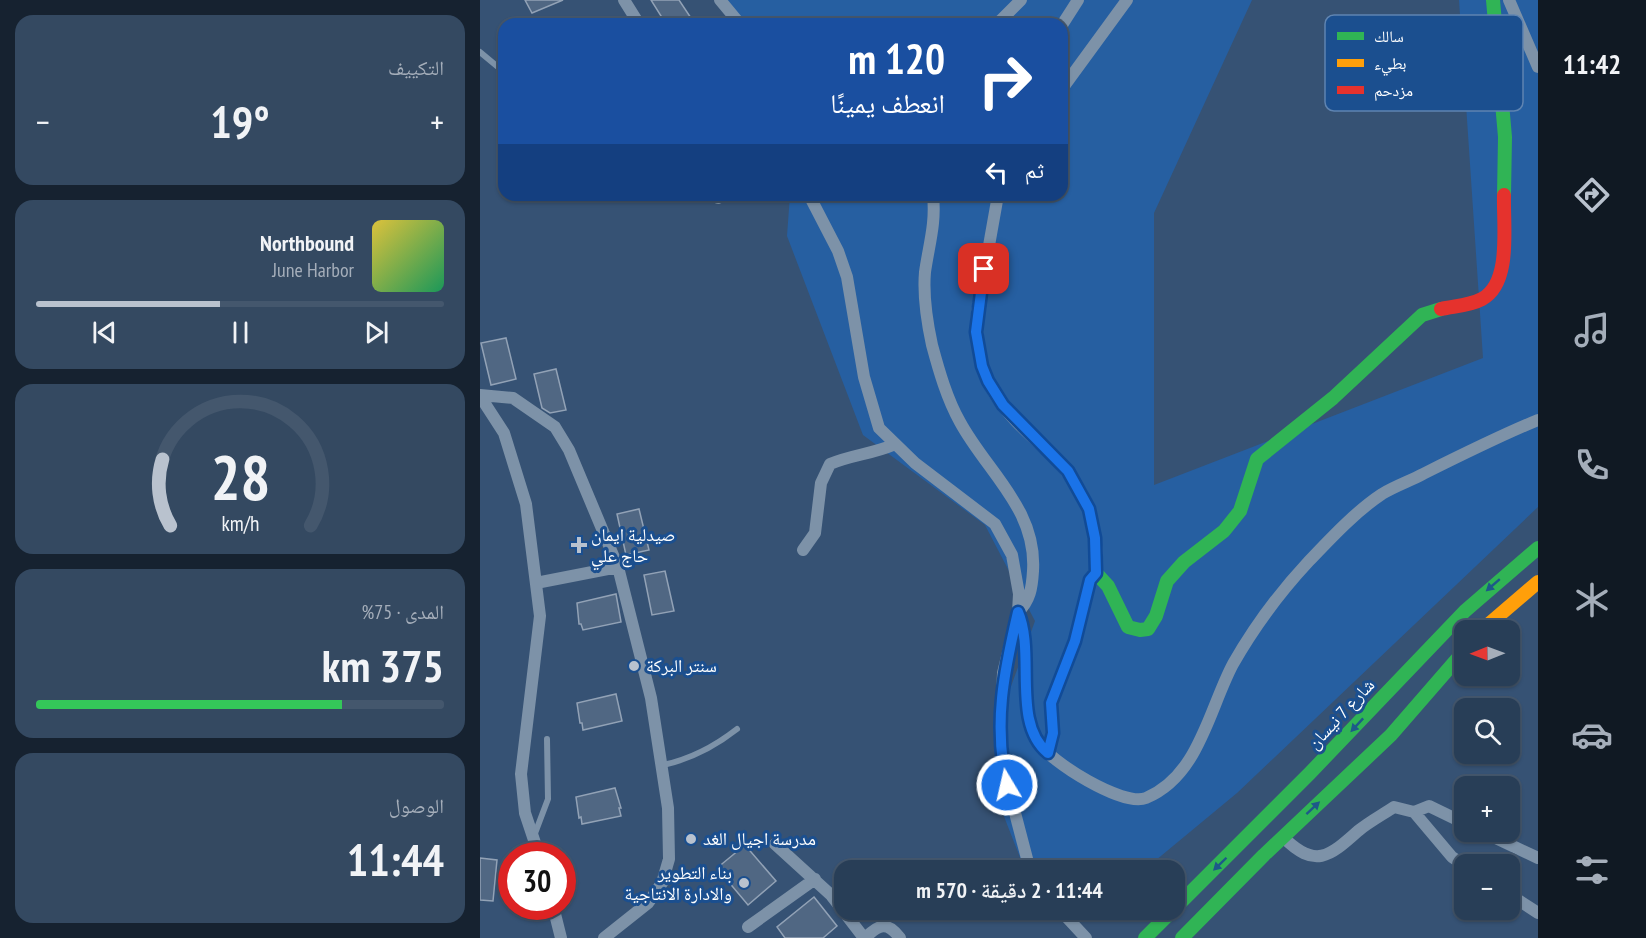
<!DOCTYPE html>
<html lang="ar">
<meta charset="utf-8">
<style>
body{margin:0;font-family:"PT Sans Narrow","Noto Naskh Arabic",sans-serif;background:#344961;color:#f1f3f6;direction:rtl;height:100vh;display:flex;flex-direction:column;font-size:22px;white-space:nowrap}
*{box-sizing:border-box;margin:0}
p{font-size:20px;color:#a5aeba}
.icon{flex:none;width:33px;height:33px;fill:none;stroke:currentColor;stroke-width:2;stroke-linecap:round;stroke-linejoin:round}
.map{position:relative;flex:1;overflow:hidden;direction:ltr}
.sheet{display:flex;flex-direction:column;gap:15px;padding:15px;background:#162230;width:480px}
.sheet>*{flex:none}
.banner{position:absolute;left:18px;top:18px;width:570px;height:183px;border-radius:18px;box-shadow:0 2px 4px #0004,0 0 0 2px #44576d;direction:rtl;background:#1a4fa0;color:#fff;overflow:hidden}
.needle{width:39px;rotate:269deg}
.controls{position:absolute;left:974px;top:620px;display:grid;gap:12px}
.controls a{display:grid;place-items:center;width:66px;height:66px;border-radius:12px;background:#283e57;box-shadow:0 2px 4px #0004,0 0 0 2px #44576d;font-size:30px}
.speed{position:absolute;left:18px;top:842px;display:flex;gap:12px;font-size:30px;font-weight:700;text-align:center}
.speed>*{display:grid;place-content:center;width:78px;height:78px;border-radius:50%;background:#283e57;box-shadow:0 2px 4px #0004,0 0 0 2px #44576d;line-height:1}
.speed .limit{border:9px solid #d22;background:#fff;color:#111}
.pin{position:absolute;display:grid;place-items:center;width:51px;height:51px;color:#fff;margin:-26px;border-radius:12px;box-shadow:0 3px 9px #0006}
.me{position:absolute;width:66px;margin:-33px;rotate:351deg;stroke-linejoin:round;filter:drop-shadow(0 0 4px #0008)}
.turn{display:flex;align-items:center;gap:21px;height:126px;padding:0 24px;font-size:27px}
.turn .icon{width:78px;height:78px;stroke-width:2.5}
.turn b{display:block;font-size:42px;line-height:51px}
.then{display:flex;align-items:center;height:57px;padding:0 24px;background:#0003;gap:12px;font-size:22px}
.big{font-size:45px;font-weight:600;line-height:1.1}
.sheet .card{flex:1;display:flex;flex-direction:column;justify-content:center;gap:9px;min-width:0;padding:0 21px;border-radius:18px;background:#344961}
.sheet .dial{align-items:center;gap:0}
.dial svg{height:156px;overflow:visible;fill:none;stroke:#44576d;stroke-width:7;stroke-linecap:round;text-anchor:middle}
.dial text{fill:#f1f3f6;stroke:none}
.song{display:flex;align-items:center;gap:18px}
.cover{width:72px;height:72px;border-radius:9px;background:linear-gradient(135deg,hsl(50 70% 55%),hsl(150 70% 35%))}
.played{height:6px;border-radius:3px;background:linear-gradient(90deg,#b9c2ce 45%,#44576d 45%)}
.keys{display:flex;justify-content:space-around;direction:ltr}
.heat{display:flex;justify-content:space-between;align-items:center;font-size:33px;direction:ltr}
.charge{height:9px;border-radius:4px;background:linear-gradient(90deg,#34c759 75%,#44576d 0)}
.trip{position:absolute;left:354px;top:860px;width:351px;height:60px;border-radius:18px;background:#283e57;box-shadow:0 2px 4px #0004,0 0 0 2px #44576d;font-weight:600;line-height:60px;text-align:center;direction:rtl}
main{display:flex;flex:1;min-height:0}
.dock{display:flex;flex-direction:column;width:108px;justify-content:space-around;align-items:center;background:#101923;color:#a5aeba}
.dock .icon{width:42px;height:42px}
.dock .current{color:#b9c2ce}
.dock b{font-size:27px;color:#f1f3f6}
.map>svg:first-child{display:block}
</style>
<main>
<nav class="dock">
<b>11:42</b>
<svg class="icon current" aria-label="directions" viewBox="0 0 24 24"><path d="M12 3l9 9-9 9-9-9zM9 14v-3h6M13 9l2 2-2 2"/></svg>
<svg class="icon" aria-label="music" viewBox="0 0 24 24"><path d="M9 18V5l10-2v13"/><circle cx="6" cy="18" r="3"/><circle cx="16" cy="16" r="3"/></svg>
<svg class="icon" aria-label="phone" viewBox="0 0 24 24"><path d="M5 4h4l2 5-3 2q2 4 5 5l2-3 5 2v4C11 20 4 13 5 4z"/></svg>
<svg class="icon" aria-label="climate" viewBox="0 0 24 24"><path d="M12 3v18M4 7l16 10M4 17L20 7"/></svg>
<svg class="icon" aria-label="car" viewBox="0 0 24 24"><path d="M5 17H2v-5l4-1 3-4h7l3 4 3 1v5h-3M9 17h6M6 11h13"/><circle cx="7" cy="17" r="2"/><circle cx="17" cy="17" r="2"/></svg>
<svg class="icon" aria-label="filters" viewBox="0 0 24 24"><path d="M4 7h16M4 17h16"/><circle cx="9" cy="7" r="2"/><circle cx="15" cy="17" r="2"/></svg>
</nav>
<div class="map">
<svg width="1058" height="938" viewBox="0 0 1058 938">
<rect width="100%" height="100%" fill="#365274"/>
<path fill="#265fa1" d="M 242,0 L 772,0 L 674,213 L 674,485 L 1003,358 L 979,0 L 1058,0 L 1058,507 L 757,793 L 664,870 L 545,870 L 516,796 L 526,700 L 555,621 L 505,525 L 383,435 L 307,236 L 310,195 L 582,195 L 582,24 L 262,24 Z"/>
<path fill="#506783" stroke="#92a2b6" stroke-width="1.5" d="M 45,0 L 83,0 L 52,13 Z
M 171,0 L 199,0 L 215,24 L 186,24 Z
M 26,338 L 36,379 L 11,385 L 1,343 Z
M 76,369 L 86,410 L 70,413 L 62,408 L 54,374 Z
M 159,509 L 169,550 L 146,555 L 137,514 Z
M 185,571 L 194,611 L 172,615 L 164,575 Z
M 136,594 L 141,622 L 103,630 L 101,624 L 99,624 L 97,603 Z
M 136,694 L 142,721 L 103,730 L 102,723 L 100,723 L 97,703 Z
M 135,788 L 141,808 L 139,808 L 141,816 L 102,824 L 101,817 L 99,818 L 96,797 Z
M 265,845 L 296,881 L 268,905 L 237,868 Z
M 0,858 L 17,860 L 13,901 L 0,900 Z
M 334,897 L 357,926 L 343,938 L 305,938 L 297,927 Z"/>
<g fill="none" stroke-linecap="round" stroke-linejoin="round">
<path stroke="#7d92a8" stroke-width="6" d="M 0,52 L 24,72
M 183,765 C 211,759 234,747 257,729
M 54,836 L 68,799 L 67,739"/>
<path stroke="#7d92a8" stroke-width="12" d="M 144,0 L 159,24
M 240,0 L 260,24
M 1029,0 L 1058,67
M 517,24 L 541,0
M 582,25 L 598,0
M 582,89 L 647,0
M 329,195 L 358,251 L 367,277 L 384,377 L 399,428 L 435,463 L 515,524 L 532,555 L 539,594 L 538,612 L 523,673 L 520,731 L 524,771 L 550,870
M 453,195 C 456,224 449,244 445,272 C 443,295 447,322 452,345 C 459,371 467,399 480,422 C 507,472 557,509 553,571 C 552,588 550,601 538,612
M 518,195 L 497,313 C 496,341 499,369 514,393 C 550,451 609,462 616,545 C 617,558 619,569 610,580 L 595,641 L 571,703 L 573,733 L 569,753
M 238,198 L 245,195
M 0,395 L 33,398 L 75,427 L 89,450 L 138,567 L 171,698 L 188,808 L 189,859 L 182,883 L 168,903 L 124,938
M 0,396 L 24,433 L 46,504 L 60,616 L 41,774 L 45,813 L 59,855
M 323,550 L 335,533 L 341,483 L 350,464 C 371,455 392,454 413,445
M 56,583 L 138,567
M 538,612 C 554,649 536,709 557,741 C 570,762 643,807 666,798 C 719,776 729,709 753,664 C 773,629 801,591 829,561 C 851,538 875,512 902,494 C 915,486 930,481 943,474 C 981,455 1019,436 1058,420
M 934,812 L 972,857 L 984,865
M 1001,831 L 1058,858
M 803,837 C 835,869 849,857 878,831 C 889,822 902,815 914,807 L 934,812 L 949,806 L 984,823
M 295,844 L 351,895 L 384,938
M 1029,894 L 1058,913
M 73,906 L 81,938
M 579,909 L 606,938
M 268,927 L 335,879
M 385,938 C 399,924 407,921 420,938"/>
<path stroke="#30b455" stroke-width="14" d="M 1013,0 L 1025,137 L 1024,195
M 616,573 L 628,586 L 648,627 L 660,630 L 668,629 L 676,616 L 687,581 L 704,562 L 744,531 L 760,511 L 777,459 L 853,398 L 942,315 L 961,309
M 694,909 L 830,773 L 985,611 L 1058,548
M 665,938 L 694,909
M 702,938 L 784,855 L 911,735 L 984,651"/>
<path stroke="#ff9f0a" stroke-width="14" d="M 1002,630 L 1058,582"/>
<path stroke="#e5322d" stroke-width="14" d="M 961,309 C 974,306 989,306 1002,299 C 1032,283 1023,225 1024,195"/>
</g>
<defs><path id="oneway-solid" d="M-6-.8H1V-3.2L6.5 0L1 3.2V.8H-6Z" transform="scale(1.5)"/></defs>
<g fill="#1d5989">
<use href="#oneway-solid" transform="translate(1013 585) rotate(139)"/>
<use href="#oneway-solid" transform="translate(877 725) rotate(133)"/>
<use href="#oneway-solid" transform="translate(833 808) rotate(-43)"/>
<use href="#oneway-solid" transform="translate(740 864) rotate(136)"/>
</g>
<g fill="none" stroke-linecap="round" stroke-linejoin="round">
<defs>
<path id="route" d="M 504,269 L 496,332 L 502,366 L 508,381 L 523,405 L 588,471 L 609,509 L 615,538 L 616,573 L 610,580 L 595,641 L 571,703 L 573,733 L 568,753 C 531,723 556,653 538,612 C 524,672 513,724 527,785"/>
</defs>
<use href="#route" stroke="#114b97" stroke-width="15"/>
<use href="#route" stroke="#1a73e8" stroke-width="10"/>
</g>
<g fill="#b9c2ce" stroke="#1b4f8f" stroke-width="2">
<path d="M96 536h6v6h6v6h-6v6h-6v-6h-6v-6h6z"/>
<circle cx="154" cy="666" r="6"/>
<circle cx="211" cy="839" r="6"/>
<circle cx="264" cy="883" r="6"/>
</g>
<g text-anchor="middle" stroke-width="6" stroke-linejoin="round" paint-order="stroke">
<g font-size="18" fill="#fff" stroke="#1b4f8f" text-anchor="start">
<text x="111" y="541">صيدلية ايمان<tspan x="111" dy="21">حاج علي</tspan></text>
<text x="166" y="672">سنتر البركة</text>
<text x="223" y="845">مدرسة اجيال الغد</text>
<text x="252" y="879" text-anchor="end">بناء التطوير<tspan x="252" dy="21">والادارة الانتاجية</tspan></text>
</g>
<g font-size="18" fill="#fff" stroke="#1b4f8f">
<text transform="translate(861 714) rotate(-47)" y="6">شارع 7 نيسان</text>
</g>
</g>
<rect x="845" y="15" width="198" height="96" rx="9" fill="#1b4f8f" stroke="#5f84b1" stroke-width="1.5"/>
<rect x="857" y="32" width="27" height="8" fill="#30b455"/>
<rect x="857" y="59" width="27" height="8" fill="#ff9f0a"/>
<rect x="857" y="86" width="27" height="8" fill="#e5322d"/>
<g font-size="16" fill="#fff">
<text x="894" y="42">سالك</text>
<text x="894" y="69">بطيء</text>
<text x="894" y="96">مزدحم</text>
</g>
</svg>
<div class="controls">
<a><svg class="needle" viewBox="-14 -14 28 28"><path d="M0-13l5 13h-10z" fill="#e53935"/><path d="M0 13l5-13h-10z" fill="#a5aeba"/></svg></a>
<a><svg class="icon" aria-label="search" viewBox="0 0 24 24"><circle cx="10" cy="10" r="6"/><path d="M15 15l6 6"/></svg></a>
<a>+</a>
<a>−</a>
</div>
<div class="speed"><div class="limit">30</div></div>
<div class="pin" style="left:504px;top:269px;background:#d93025"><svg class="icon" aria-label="arrive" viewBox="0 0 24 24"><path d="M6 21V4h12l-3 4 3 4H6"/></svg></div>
<svg class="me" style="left:527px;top:785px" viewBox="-20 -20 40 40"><circle r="17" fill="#1a73e8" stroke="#fff" stroke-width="3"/><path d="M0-11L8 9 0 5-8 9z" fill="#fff"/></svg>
<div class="trip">11:44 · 2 دقيقة · 570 m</div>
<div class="banner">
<div class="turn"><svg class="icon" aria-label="right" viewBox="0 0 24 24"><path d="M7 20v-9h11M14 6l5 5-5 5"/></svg><div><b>120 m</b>انعطف يمينًا</div></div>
<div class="then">ثم<svg class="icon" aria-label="left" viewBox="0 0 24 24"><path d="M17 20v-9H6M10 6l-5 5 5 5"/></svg></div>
</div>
</div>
<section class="sheet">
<div class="card"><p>التكييف</p>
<div class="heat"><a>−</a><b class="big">19°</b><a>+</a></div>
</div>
<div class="card">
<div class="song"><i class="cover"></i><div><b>Northbound</b><p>June Harbor</p></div></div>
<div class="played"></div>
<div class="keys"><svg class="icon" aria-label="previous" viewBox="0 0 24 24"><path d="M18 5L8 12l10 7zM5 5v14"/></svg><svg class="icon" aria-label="pause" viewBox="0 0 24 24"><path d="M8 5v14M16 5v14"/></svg><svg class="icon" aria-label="next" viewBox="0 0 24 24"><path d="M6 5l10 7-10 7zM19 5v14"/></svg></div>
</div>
<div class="card dial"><svg viewBox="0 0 100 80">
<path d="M14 69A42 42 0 1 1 86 69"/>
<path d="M14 69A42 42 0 0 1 10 35" stroke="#b9c2ce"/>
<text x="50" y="56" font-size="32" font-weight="700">28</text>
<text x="50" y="72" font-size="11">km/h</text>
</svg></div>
<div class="card"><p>المدى · 75%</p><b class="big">375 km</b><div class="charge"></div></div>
<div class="card"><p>الوصول</p><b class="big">11:44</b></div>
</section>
</main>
